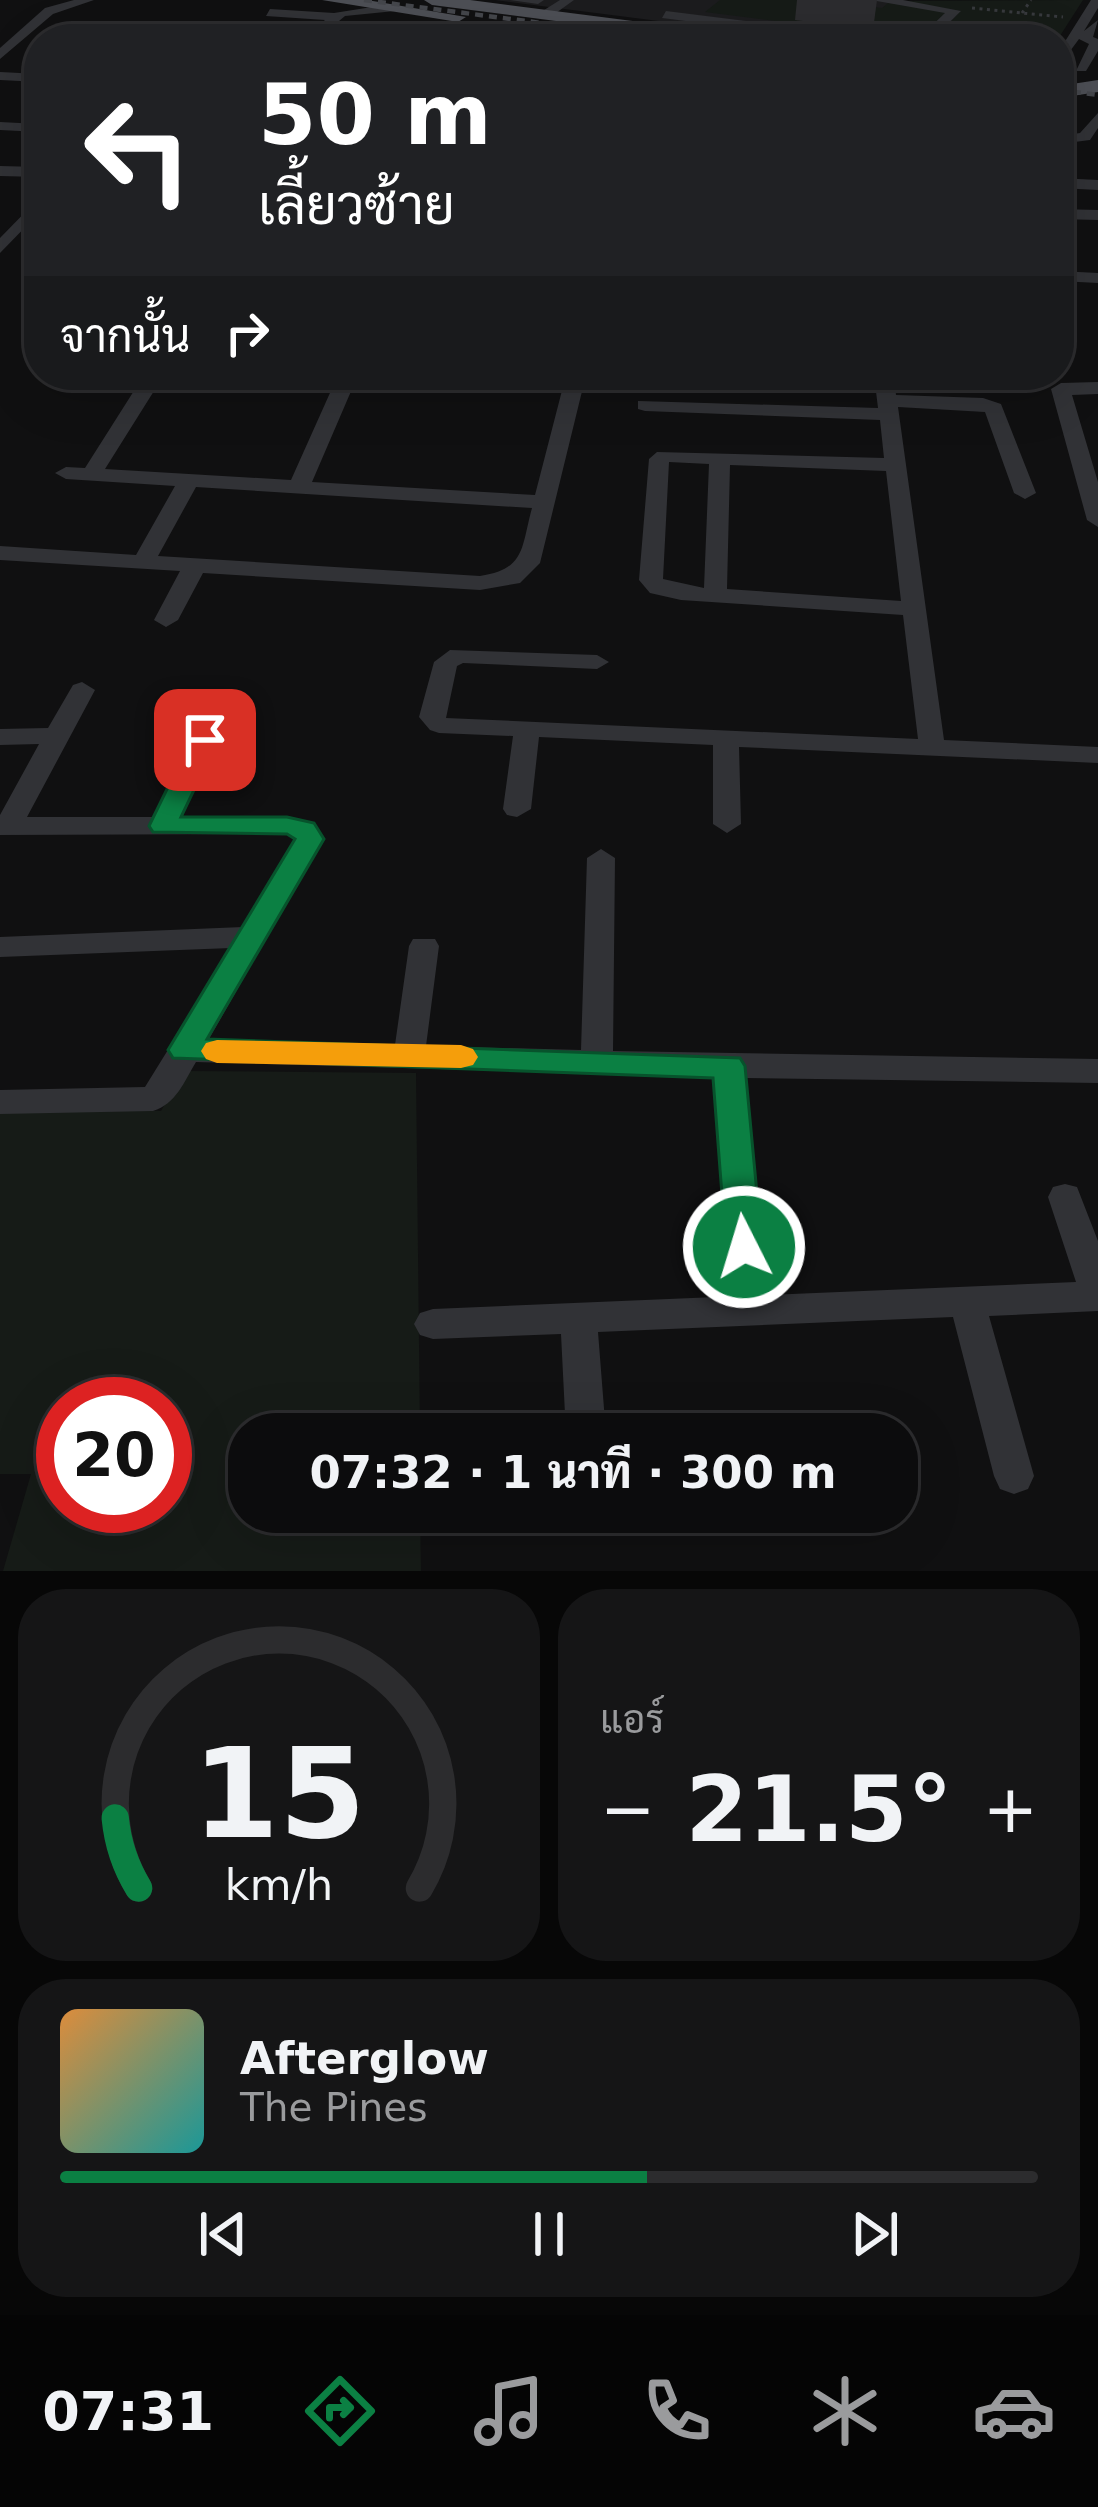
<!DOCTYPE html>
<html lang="th">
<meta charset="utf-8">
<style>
body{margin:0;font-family:"DejaVu Sans",Sarabun,sans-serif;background:#151516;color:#f1f3f6;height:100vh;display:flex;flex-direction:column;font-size:45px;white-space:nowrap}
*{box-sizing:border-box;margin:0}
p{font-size:39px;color:#9a9b9d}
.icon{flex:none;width:66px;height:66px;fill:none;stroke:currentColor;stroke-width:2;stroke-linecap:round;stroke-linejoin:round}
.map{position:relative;height:1571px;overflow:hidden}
.side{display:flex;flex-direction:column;gap:18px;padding:18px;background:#070707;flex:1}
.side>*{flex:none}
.top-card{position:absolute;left:24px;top:24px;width:1050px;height:366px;border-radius:48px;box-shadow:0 12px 48px #0002,0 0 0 3px #2c2c2e;background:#202124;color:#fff;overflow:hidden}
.speed{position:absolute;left:36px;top:1377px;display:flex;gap:24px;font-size:60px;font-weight:700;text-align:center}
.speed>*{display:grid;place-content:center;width:156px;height:156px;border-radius:50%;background:#0c0c0d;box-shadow:0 12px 48px #0002,0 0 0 3px #2c2c2e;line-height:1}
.speed .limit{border:18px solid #d22;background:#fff;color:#111}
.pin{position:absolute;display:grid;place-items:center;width:102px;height:102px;color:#fff;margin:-51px;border-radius:24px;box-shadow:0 6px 18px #0006}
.me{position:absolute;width:132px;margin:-66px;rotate:355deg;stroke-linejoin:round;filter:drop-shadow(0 0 9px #0008)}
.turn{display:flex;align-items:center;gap:42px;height:252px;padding:0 36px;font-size:54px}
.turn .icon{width:156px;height:156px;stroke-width:2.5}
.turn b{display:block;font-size:84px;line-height:102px}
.then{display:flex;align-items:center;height:114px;padding:0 36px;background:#0003;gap:24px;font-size:45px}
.big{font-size:90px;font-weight:800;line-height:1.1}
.side .tile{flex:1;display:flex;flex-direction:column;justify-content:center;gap:18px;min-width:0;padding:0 42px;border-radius:48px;background:#151516}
.side .dial{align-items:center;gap:0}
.dial svg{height:312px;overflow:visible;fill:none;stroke:#2c2c2e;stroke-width:7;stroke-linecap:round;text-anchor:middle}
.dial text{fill:#f1f3f6;stroke:none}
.song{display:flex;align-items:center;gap:36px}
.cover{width:144px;height:144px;border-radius:18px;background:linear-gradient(135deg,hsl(30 70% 55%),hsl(180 70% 35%))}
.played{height:12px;border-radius:6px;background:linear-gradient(90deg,#0b8043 60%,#2c2c2e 60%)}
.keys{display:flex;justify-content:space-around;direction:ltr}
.heat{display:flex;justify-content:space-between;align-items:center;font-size:66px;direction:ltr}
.side .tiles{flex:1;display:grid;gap:18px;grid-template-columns:1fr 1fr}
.tile:last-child{grid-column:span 2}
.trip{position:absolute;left:228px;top:1413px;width:690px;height:120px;border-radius:48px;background:#0c0c0d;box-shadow:0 12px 48px #0002,0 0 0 3px #2c2c2e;font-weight:800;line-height:120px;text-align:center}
.tabs{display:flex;height:192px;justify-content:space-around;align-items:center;background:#050505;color:#9a9b9d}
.tabs .icon{width:84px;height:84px}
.tabs .on{color:#0b8043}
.tabs b{font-size:54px;color:#f1f3f6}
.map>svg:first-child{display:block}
</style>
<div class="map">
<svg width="1098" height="1571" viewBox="0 0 1098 1571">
<rect width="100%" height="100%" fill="#101011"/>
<path fill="#1c1c1e" d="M 495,0 L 890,0 L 961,11 L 937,39 L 800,39 Z"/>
<path fill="#161b17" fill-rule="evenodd" d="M 720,0 L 811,0 L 882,8 L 888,3 L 948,12 L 921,39 L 705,12 Z
M 1083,0 L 1058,39 L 937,39 L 960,11 L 897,1 Z
M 184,1071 L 416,1073 L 420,1434 L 249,1434 L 249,1512 L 420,1512 L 421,1571 L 3,1571 L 31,1474 L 0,1474 L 0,1107 L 2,1103 L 161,1111 ZM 63,1404 L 165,1404 L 165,1506 L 63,1506 Z"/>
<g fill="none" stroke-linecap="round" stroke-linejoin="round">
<path stroke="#37393d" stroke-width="3" stroke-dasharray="3 4.5" stroke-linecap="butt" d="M 972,8 L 1063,17
M 1022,13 L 1031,0"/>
<path fill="#313236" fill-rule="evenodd" d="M 74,0 L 94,0 L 53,14 L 0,59 L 0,48 L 45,8 Z
M 510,0 L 544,0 L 538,4 Z
M 560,0 L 574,0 L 549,18 L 541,18 L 541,12 Z
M 871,0 L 903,0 L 961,11 L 932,39 L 918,39 L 945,13 Z
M 1091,0 L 1098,0 L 1098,8 L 1084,31 L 1098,20 L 1093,37 L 1098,39 L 1098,51 L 1086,71 L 1076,71 L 1089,44 L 1079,39 L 1059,66 L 1059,51 Z
M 391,4 L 395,11 L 345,16 L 339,21 L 374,30 L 371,39 L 359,39 L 361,35 L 332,27 L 325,32 L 330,39 L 246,29 L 252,25 L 315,28 L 325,20 L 266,16 L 270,9 L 334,13 Z
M 666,11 L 858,35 L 864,39 L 827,39 L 662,18 Z
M 407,21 L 454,29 L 448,33 L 403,28 Z
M 443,33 L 490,35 L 496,39 L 438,39 Z
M 0,72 L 39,74 L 39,82 L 0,80 Z
M 1098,113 L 1098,128 L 1090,140 L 1059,144 L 1059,136 L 1080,133 Z
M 0,122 L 39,124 L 39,132 L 0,130 Z
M 0,166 L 39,167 L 39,177 L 0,176 Z
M 1059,178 L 1098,180 L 1098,190 L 1059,188 Z
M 39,198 L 39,213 L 0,253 L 0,238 Z
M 1059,209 L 1098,210 L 1098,220 L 1059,219 Z
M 1059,271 L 1098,273 L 1098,283 L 1059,281 Z
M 144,375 L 164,375 L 105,469 L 291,480 L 338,375 L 358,375 L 312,482 L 535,495 L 566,375 L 586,375 L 540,563 L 520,583 L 480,590 L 203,573 L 178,620 L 166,627 L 154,620 L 180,571 L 0,560 L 0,546 L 136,555 L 175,486 L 66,479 L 55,473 L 66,467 L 85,468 ZM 196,487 L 532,508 C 521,548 526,569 480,576 L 158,556 Z
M 874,375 L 894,375 L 896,395 L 983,398 L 1001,404 L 1036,493 L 1025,499 L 1014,493 L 985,412 L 898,407 L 944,740 L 1098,747 L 1098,763 L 739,747 L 741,824 L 727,833 L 713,824 L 713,745 L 539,737 L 531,809 L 517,817 L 507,815 L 503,809 L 513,736 L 439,733 L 430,730 L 419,717 L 434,662 L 450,650 L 597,655 L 609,662 L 597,669 L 463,663 L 457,666 L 446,718 L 918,739 L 903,615 L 681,600 L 650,593 L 639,580 L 649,459 L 657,452 L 884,458 L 880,420 L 645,411 L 638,409 L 638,401 L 878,408 ZM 669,462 L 709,464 L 704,588 L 663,579 ZM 730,465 L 886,471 L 901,601 L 727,589 Z
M 1098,382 L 1098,394 L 1072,395 L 1098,482 L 1098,527 L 1087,520 L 1051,389 L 1061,383 Z
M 82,682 L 95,690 L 27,817 L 154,817 L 191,740 L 204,732 L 217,740 L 181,817 L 287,816 L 315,823 L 323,839 L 209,1039 L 395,1045 L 409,946 L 413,939 L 435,939 L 439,946 L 426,1046 L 581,1050 L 587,858 L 601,849 L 615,858 L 613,1051 L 1098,1059 L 1098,1083 L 746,1078 L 762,1247 L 757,1257 L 744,1261 L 731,1257 L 726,1247 L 714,1077 L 196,1062 C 184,1082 176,1104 153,1111 L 0,1114 L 0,1090 L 145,1087 L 231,948 L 0,957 L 0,937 L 243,927 L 295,839 L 287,834 L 0,835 L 0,815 L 39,744 L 0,745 L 0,729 L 48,728 L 73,685 Z
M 1065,1184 L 1077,1187 L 1098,1241 L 1098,1311 L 989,1316 L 1034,1476 L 1028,1489 L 1014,1494 L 1000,1489 L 994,1476 L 953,1317 L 598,1332 L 606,1434 L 566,1434 L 561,1334 L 433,1339 L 420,1335 L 414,1324 L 420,1313 L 433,1309 L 1076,1282 L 1048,1197 L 1053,1187 Z"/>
<path fill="#4d4f55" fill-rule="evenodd" d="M 322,0 L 367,0 L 466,17 L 458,22 Z
M 424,0 L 470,0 L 734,34 L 743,39 L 694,39 L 432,5 Z
M 1098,80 L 1098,92 L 1059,98 L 1059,86 Z"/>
<path stroke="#44464b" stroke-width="4.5" stroke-dasharray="8 6" stroke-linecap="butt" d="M 364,0 L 665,39
M 1059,90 L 1098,95"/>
</g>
<path fill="#2c2c2f" d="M 797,0 L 877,0 L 873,30 L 795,20 Z"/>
<path fill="#38393d" stroke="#494b4f" stroke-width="3" d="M 625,34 L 658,39 L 622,39 Z"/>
<path fill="#0b8043" stroke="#07532c" stroke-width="3" d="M 205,732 L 218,740 L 181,817 L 287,817 L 314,823 L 324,839 L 207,1039 L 740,1058 L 745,1066 L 762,1247 L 757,1258 L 744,1262 L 732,1258 L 726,1247 L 713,1078 L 173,1058 L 168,1050 L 295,839 L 287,834 L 153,832 L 149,826 L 191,740 Z"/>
<path fill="#f59e0b" d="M 217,1040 L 461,1045 L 473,1049 L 478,1057 L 473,1065 L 461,1068 L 217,1063 L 206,1059 L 201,1051 L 206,1043 Z"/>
</svg>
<div class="speed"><div class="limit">20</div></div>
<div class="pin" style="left:205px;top:740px;background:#d93025"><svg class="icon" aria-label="arrive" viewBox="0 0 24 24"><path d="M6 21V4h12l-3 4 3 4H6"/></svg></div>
<svg class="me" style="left:744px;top:1247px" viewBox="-20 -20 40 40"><circle r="17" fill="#0b8043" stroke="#fff" stroke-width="3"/><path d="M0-11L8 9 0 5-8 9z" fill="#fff"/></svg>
<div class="trip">07:32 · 1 นาที · 300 m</div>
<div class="top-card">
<div class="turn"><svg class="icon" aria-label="left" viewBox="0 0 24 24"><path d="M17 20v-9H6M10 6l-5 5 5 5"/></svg><div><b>50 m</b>เลี้ยวซ้าย</div></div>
<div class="then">จากนั้น<svg class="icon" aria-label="right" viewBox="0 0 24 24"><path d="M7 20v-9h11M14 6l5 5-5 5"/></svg></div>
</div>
</div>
<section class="side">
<div class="tiles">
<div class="tile dial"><svg viewBox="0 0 100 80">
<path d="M14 69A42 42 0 1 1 86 69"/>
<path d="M14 69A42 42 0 0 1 8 51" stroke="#0b8043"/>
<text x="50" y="56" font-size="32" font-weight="700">15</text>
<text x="50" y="72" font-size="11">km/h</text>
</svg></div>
<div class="tile"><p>แอร์</p>
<div class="heat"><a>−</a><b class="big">21.5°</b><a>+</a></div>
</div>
<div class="tile">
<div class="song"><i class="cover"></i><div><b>Afterglow</b><p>The Pines</p></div></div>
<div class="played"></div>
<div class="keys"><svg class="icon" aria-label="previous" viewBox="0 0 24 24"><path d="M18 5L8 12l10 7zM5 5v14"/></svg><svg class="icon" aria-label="pause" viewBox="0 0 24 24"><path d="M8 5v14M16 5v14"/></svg><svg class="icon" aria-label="next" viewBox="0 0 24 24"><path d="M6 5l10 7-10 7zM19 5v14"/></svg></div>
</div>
</div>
</section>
<nav class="tabs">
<b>07:31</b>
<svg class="icon on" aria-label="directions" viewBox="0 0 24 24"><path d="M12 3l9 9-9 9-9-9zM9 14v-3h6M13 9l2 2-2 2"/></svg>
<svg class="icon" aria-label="music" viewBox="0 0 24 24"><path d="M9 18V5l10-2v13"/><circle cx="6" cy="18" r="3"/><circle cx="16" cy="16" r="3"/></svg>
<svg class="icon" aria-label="phone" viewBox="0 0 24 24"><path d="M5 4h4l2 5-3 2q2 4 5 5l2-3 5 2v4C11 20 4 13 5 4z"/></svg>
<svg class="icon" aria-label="climate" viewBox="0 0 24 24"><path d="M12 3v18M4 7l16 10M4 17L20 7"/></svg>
<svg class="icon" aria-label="car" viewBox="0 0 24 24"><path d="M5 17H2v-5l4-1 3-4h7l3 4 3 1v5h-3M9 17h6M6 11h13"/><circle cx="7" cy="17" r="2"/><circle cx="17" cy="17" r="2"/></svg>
</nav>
